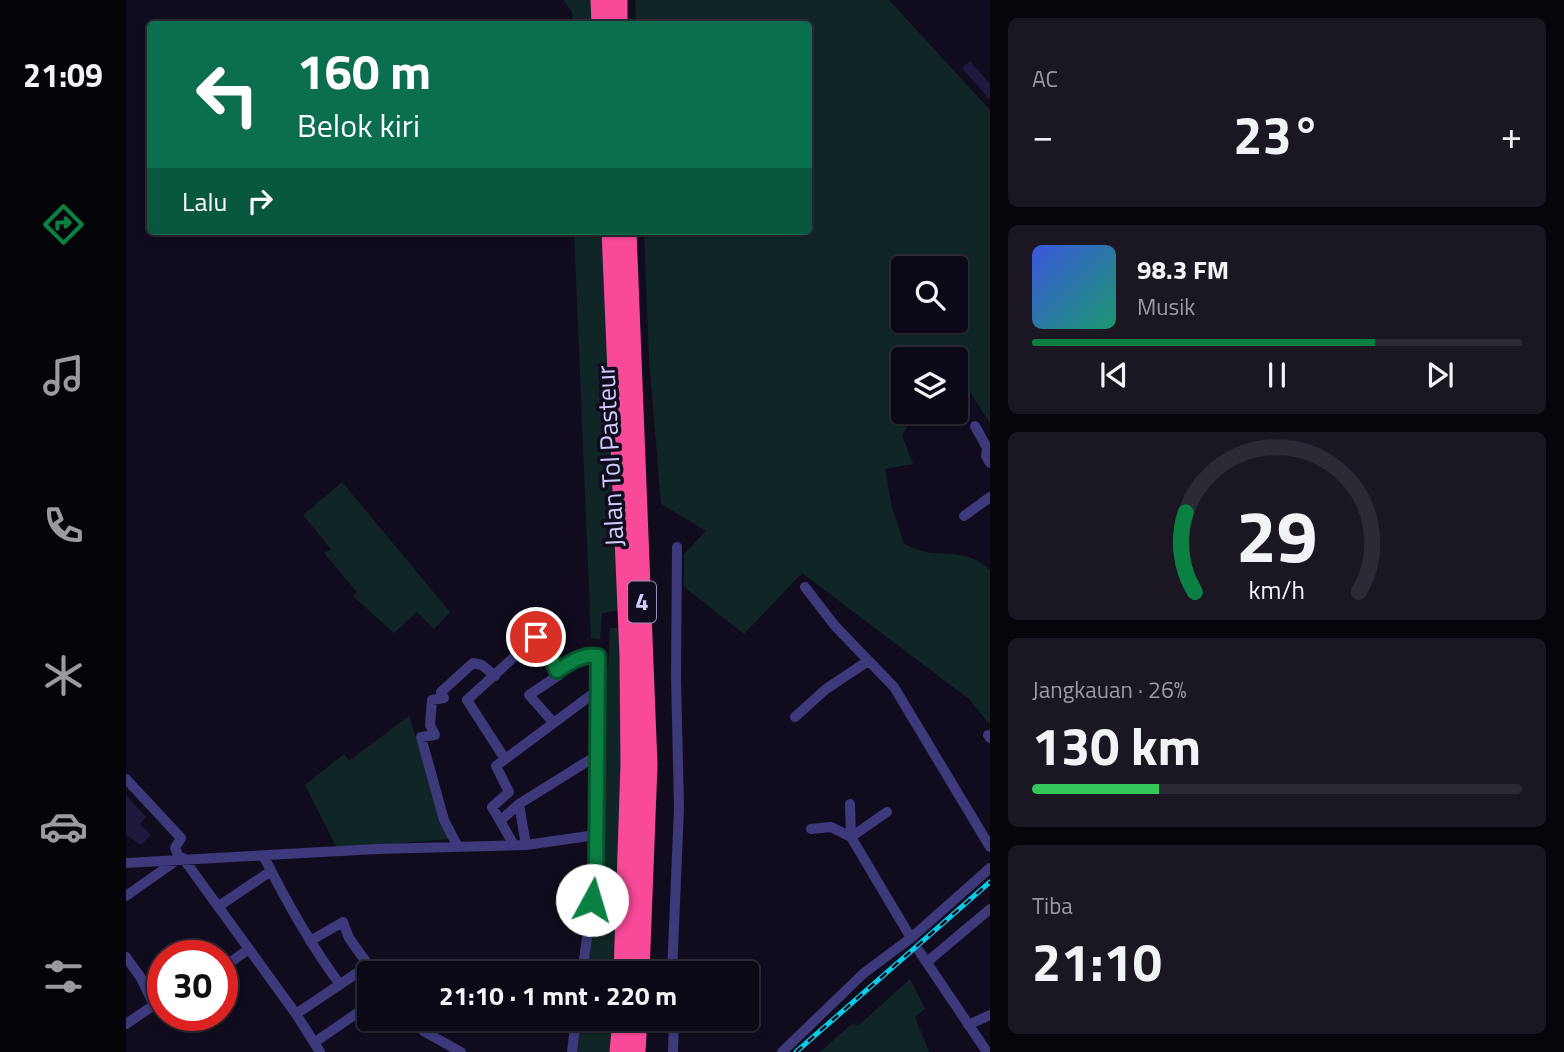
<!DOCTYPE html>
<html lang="id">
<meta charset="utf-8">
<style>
body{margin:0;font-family:"Titillium Web",sans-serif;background:#1a1723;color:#f1f3f6;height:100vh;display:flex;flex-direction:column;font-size:26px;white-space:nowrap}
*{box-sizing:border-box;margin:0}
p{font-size:23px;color:#9a9aa1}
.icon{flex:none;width:38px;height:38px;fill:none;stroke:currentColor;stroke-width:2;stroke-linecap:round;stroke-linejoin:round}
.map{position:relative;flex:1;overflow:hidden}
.panel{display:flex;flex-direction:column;gap:18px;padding:18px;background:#07050c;width:574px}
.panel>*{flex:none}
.guide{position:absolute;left:21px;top:21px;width:665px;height:214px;border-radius:7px;box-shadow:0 2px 5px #0004,0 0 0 2px #2c2a35;background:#0b6e4f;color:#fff;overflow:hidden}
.tools{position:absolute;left:765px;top:256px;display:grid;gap:14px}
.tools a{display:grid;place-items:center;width:77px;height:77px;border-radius:7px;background:#0c0916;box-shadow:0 2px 5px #0004,0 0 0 2px #2c2a35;font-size:35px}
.speed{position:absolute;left:21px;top:940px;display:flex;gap:14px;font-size:35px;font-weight:700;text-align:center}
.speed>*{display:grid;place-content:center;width:91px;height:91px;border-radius:50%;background:#0c0916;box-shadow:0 2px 5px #0004,0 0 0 2px #2c2a35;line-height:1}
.speed .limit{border:10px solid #d22;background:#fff;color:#111}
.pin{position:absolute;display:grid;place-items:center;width:60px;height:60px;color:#fff;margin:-30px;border:4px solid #fff;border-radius:50%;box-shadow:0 2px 7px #0007}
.me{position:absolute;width:77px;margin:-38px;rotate:6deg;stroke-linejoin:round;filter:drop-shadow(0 0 5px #0008)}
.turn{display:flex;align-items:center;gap:24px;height:147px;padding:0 35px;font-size:32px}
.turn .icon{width:91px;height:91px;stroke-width:2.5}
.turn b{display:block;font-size:49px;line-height:60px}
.then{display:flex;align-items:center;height:66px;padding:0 35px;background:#0003;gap:14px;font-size:26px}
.big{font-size:52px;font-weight:700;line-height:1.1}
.panel .widget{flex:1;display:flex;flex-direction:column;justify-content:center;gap:10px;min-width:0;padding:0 24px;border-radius:10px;background:#1a1723}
.panel .dial{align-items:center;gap:0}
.dial svg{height:182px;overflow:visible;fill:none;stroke:#2c2a35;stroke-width:7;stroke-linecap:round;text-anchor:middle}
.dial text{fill:#f1f3f6;stroke:none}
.song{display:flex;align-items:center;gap:21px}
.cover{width:84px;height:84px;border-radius:10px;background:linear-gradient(135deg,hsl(230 70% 55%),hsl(160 70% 35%))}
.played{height:7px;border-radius:4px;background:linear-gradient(90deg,#0b8043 70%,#2c2a35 70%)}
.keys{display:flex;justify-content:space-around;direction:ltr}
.heat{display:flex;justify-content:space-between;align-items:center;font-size:38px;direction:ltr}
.charge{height:10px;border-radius:5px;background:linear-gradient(90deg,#34c759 26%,#2c2a35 0)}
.trip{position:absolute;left:231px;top:961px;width:402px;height:70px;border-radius:7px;background:#0c0916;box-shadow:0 2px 5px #0004,0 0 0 2px #2c2a35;font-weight:700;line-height:70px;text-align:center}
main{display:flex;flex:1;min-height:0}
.dock{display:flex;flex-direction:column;width:126px;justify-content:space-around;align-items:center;background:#050409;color:#9a9aa1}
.dock .icon{width:49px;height:49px}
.dock .selected{color:#0b8043}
.dock b{font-size:32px;color:#f1f3f6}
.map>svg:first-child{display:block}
</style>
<main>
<nav class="dock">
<b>21:09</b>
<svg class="icon selected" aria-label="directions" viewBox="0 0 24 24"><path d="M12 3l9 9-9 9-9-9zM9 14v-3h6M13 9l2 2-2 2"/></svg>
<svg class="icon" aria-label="music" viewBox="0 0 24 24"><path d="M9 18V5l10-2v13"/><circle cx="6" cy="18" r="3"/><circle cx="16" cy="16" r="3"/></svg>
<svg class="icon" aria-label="phone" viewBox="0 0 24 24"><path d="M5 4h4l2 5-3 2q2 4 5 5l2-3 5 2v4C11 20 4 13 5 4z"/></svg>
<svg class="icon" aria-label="climate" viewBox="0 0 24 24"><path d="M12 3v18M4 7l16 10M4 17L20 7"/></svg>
<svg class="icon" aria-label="car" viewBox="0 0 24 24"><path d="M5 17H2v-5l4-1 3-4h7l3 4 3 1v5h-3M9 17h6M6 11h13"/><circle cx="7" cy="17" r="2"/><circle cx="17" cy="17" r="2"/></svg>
<svg class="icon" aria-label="filters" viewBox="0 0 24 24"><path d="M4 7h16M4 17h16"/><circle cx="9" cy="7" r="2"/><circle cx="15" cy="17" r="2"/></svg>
</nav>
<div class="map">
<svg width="864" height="1052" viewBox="0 0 864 1052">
<rect width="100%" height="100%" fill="#100c1d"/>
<path fill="#102626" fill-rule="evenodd" d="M 437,0 L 465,0 L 467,24 L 447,24 L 446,12 Z
M 509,0 L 763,0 L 864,110 L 864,423 L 844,392 L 830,398 L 830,359 L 777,359 L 777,411 L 802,411 L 787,418 L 776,435 L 787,464 L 759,469 L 766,507 L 778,544 C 787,548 796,552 805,553 C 830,555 844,552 864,570 L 864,725 L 843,699 L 676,573 L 618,634 L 558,587 L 558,554 L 580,531 L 535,504 L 523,358 L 518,231 L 682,231 L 682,24 L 510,24 ZM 777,268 L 830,268 L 830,320 L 777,320 Z
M 448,231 L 476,231 L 493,610 L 476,613 L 474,639 L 465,638 Z
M 216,482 L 324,612 L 308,629 L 291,612 L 268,633 L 227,596 L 231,592 L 198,553 L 205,549 L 177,515 Z
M 484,628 L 496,628 L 495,867 L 489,973 L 462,973 L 466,934 L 476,668 L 482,668 Z
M 283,716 L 316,821 L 325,839 L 211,848 L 179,785 L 218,754 L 223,761 Z
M 784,979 L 799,1009 L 789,1017 L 803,1052 L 694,1052 L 727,1023 L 732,1026 Z
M 455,1019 L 486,1019 L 484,1052 L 450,1052 Z"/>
<path fill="#21193d" d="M 844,61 L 864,84 L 864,100 L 836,68 Z
M 0,795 L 20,817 L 14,824 L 25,835 L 15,845 L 0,835 Z"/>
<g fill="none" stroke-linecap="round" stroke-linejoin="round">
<path stroke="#3d397a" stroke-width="10" d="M 849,426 L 861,448 L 860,456 L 864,463
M 838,516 L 864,497
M 679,587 L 709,626 L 768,687 L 864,847
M 669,717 L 700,689 L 742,661
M 427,722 L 403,695 L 433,675 L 431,671
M 862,735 L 864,738
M 379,759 L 341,700 L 410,637 L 423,653 L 431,671 C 442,663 457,653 472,656 L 470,876 L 456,973
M 0,779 L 55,838 L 49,848 L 54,859
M 393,804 L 400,845
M 724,804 L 725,837 L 785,938
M 374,821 L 393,804 L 470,756
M 685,829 L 705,827 L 725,837 L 761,812
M 388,845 L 366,807 L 383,792 L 370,766 L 472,690
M 332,847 L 318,820 L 295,737 L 309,735 L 304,725 L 306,700 L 318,698 L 315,692 L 347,663 L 356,665 L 369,676
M 137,855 C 159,899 183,943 213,983
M 57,858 L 170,1014 L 194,1052
M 0,863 L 251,849 L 400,845 L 470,835
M 0,896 L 51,860
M 93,906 L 145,871
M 184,941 L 217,922 L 223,938 L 248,973
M 793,951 L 861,1052
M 0,957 L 15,978 L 28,1005
M 801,962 L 864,909
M 96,968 L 123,949
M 546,973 L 553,808 L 550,676 L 551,547
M 170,1014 L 243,965
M 284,1018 L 299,1032 L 335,1052
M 0,1024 L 37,999
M 842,1025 L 864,1015
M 189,1042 L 243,1005
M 446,1052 L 450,1018
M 547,1052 L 548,1018
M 656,1052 L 738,973 L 785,938 L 864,868"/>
<path stroke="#f84a98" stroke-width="19" d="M 474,0 L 475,24
M 492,0 L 492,24
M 485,231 L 503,656 L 504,764 L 497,973
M 501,231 L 522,765 L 514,973
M 493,1052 L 496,1018
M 510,1052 L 512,1018"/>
<defs>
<path id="rail" d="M 670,1052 L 864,882"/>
</defs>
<use href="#rail" stroke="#09ccea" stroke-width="5"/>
<use href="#rail" stroke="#100c1d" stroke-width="2.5" stroke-dasharray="8" stroke-linecap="butt"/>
</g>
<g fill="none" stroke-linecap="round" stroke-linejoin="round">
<defs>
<path id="route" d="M 410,637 L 423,653 L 431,671 C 443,663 457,653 472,656 L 470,876 L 466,900"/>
</defs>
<use href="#route" stroke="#07532c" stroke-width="18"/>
<use href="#route" stroke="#0b8043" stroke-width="12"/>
</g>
<g text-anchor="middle" stroke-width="7" stroke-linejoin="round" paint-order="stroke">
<rect fill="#100c1d" stroke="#9791ba" stroke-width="2" x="502" y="581.5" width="28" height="41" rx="5"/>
<g font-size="24" font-weight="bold" fill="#d1cafd">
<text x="516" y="610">4</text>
</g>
<g font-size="26" fill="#d1cafd" stroke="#100c1d">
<text transform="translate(484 456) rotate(-93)" y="9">Jalan Tol Pasteur</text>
</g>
</g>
</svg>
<div class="tools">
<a><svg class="icon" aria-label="search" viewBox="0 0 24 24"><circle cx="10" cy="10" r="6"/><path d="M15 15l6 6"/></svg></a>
<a><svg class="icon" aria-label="layers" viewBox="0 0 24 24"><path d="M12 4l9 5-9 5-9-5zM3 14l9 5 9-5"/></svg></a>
</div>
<div class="speed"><div class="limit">30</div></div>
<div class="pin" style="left:410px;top:637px;background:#d93025"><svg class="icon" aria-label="arrive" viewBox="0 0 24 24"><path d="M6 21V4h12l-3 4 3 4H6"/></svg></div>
<svg class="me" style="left:466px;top:900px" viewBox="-20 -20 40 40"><circle r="19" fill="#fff"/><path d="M0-13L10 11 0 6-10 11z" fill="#0b8043"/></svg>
<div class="trip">21:10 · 1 mnt · 220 m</div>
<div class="guide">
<div class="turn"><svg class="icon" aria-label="left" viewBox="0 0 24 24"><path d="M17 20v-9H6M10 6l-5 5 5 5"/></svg><div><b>160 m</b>Belok kiri</div></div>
<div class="then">Lalu<svg class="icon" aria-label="right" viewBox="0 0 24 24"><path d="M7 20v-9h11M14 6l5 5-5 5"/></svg></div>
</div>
</div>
<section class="panel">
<div class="widget"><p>AC</p>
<div class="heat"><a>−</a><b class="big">23°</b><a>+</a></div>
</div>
<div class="widget">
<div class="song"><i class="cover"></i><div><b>98.3 FM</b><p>Musik</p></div></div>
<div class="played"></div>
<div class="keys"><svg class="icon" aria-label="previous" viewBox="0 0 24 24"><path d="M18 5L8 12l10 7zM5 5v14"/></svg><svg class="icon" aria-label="pause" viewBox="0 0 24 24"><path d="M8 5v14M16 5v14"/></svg><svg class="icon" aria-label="next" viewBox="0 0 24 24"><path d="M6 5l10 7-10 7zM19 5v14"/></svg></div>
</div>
<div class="widget dial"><svg viewBox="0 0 100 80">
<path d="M14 69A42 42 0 1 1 86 69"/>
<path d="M14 69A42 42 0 0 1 10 34" stroke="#0b8043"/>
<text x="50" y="56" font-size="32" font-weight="700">29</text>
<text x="50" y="72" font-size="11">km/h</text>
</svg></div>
<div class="widget"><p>Jangkauan · 26%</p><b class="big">130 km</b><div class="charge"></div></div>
<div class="widget"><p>Tiba</p><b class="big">21:10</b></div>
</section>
</main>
